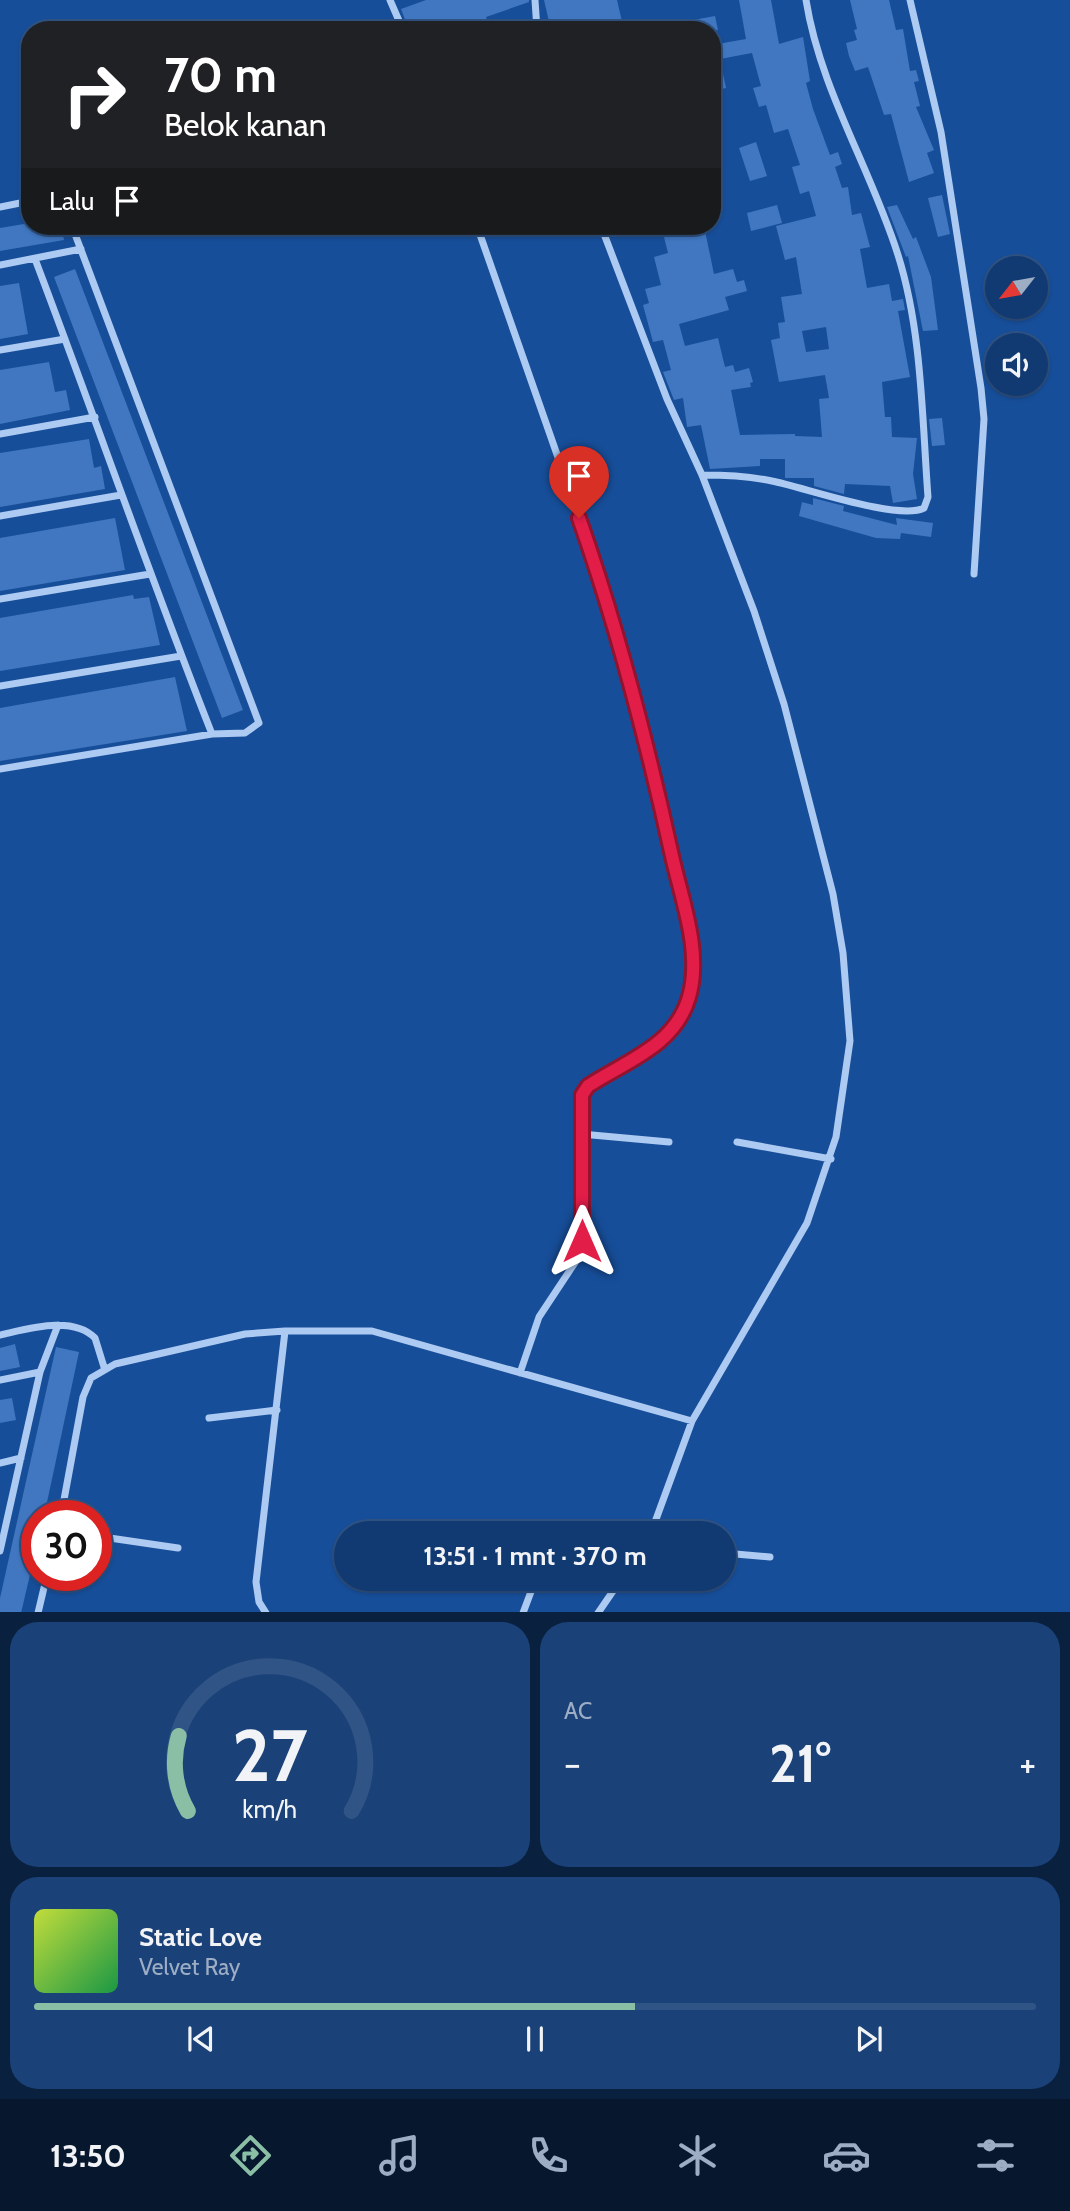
<!DOCTYPE html>
<html lang="id">
<meta charset="utf-8">
<style>
body{margin:0;font-family:Cabin,sans-serif;background:#1a4178;color:#f1f3f6;height:100vh;display:flex;flex-direction:column;font-size:26px;white-space:nowrap}
*{box-sizing:border-box;margin:0}
p{font-size:23px;color:#9cadc4}
.icon{flex:none;width:38px;height:38px;fill:none;stroke:currentColor;stroke-width:2;stroke-linecap:round;stroke-linejoin:round}
.map{position:relative;height:1612px;overflow:hidden}
.side{display:flex;flex-direction:column;gap:10px;padding:10px;background:#09203f;flex:1}
.side>*{flex:none}
.guide{position:absolute;left:21px;top:21px;width:700px;height:214px;border-radius:28px;box-shadow:0 2px 5px #0004,0 0 0 2px #305485;background:#202124;color:#fff;overflow:hidden}
.needle{width:46px;rotate:239deg}
.tools{position:absolute;left:985px;top:256px;display:grid;gap:14px}
.tools a{display:grid;place-items:center;width:63px;height:63px;border-radius:50%;background:#113a73;box-shadow:0 2px 5px #0004,0 0 0 2px #305485;font-size:35px}
.speed{position:absolute;left:21px;top:1500px;display:flex;gap:14px;font-size:35px;font-weight:700;text-align:center}
.speed>*{display:grid;place-content:center;width:91px;height:91px;border-radius:50%;background:#113a73;box-shadow:0 2px 5px #0004,0 0 0 2px #305485;line-height:1}
.speed .limit{border:10px solid #d22;background:#fff;color:#111}
.pin{position:absolute;display:grid;place-items:center;width:60px;height:60px;color:#fff;margin:-72px -30px;border-radius:50% 50% 50% 0;rotate:-45deg;box-shadow:0 0 7px #0007}
.pin .icon{rotate:45deg}
.me{position:absolute;width:77px;margin:-38px;rotate:0deg;stroke-linejoin:round;filter:drop-shadow(0 0 5px #0008)}
.turn{display:flex;align-items:center;gap:24px;height:147px;padding:0 28px;font-size:32px}
.turn .icon{width:91px;height:91px;stroke-width:2.5}
.turn b{display:block;font-size:49px;line-height:60px}
.then{display:flex;align-items:center;height:66px;padding:0 28px;background:#0003;gap:14px;font-size:26px}
.big{font-size:52px;font-weight:800;line-height:1.1}
.side .card{flex:1;display:flex;flex-direction:column;justify-content:center;gap:10px;min-width:0;padding:0 24px;border-radius:28px;background:#1a4178}
.side .dial{align-items:center;gap:0}
.dial svg{height:182px;overflow:visible;fill:none;stroke:#305485;stroke-width:7;stroke-linecap:round;text-anchor:middle}
.dial text{fill:#f1f3f6;stroke:none}
.song{display:flex;align-items:center;gap:21px}
.cover{width:84px;height:84px;border-radius:10px;background:linear-gradient(135deg,hsl(70 70% 55%),hsl(140 70% 35%))}
.played{height:7px;border-radius:4px;background:linear-gradient(90deg,#8abfa5 60%,#305485 60%)}
.keys{display:flex;justify-content:space-around;direction:ltr}
.heat{display:flex;justify-content:space-between;align-items:center;font-size:38px;direction:ltr}
.side .tiles{flex:1;display:grid;gap:10px;grid-template-columns:1fr 1fr}
.card:last-child{grid-column:span 2}
.trip{position:absolute;left:334px;top:1521px;width:402px;height:70px;border-radius:35px;background:#113a73;box-shadow:0 2px 5px #0004,0 0 0 2px #305485;font-weight:800;line-height:70px;text-align:center}
.menu{display:flex;height:112px;justify-content:space-around;align-items:center;background:#07172e;color:#9cadc4}
.menu .icon{width:49px;height:49px}
.menu .current{color:#8abfa5}
.menu b{font-size:32px;color:#f1f3f6}
.map>svg:first-child{display:block}
</style>
<div class="map">
<svg width="1070" height="1613" viewBox="0 0 1070 1613">
<rect width="100%" height="100%" fill="#174e99"/>
<path fill="#4077c0" fill-rule="evenodd" d="M 426,0 L 529,0 L 529,2 L 486,17 L 490,30 L 470,30 L 468,24 L 447,30 L 443,20 L 409,30 L 401,9 Z
M 544,0 L 617,0 L 624,30 L 611,27 L 551,30 Z
M 739,0 L 771,0 L 779,44 L 803,37 L 810,81 L 806,83 L 813,109 L 830,155 L 838,152 L 842,164 L 835,167 L 842,188 L 848,187 L 852,215 L 861,213 L 870,247 L 860,249 L 867,288 L 889,284 L 892,301 L 903,299 L 905,310 L 898,311 L 910,377 L 882,382 L 885,417 L 891,417 L 892,437 L 917,438 L 913,474 L 917,499 L 893,503 L 890,486 L 845,484 L 844,494 L 814,486 L 814,478 L 785,478 L 785,459 L 760,459 L 760,466 L 710,469 L 701,425 L 687,427 L 683,398 L 674,400 L 663,372 L 671,370 L 663,340 L 653,342 L 643,305 L 649,303 L 645,289 L 661,285 L 654,257 L 668,253 L 662,229 L 704,226 L 714,274 L 733,269 L 737,282 L 744,280 L 747,291 L 725,297 L 729,310 L 679,324 L 685,346 L 718,338 L 725,367 L 733,365 L 735,372 L 749,368 L 753,382 L 750,383 L 751,387 L 731,390 L 740,435 L 795,434 L 795,436 L 822,437 L 819,399 L 829,398 L 825,375 L 779,382 L 771,340 L 780,338 L 778,323 L 785,322 L 781,297 L 802,294 L 796,257 L 785,260 L 776,226 L 816,216 L 809,191 L 800,194 L 792,167 L 800,165 L 788,129 L 774,133 L 766,105 L 759,107 L 753,88 L 761,86 L 752,53 L 720,59 L 726,88 L 712,91 L 712,45 L 746,39 ZM 826,327 L 829,349 L 806,352 L 802,331 Z
M 850,0 L 889,0 L 896,30 L 903,29 L 910,71 L 916,70 L 919,81 L 914,82 L 920,106 L 916,107 L 934,150 L 927,153 L 934,173 L 909,182 L 891,114 L 884,115 L 868,67 L 855,71 L 849,56 L 846,43 L 857,40 L 854,30 L 857,29 Z
M 715,16 L 718,30 L 695,30 L 693,20 Z
M 756,142 L 767,176 L 750,181 L 739,148 Z
M 942,195 L 950,234 L 938,237 L 928,198 Z
M 777,205 L 782,223 L 751,231 L 747,213 Z
M 897,205 L 913,239 L 916,237 L 931,277 L 938,330 L 923,331 L 908,256 L 906,257 L 887,207 Z
M 30,223 L 30,226 L 61,226 L 64,240 L 0,251 L 0,228 Z
M 75,269 L 243,710 L 222,718 L 54,277 Z
M 19,283 L 28,334 L 0,339 L 0,286 Z
M 49,362 L 55,392 L 66,390 L 70,410 L 0,424 L 0,370 Z
M 942,418 L 945,445 L 932,446 L 929,419 Z
M 89,439 L 94,468 L 101,466 L 105,489 L 0,507 L 0,453 Z
M 813,498 L 844,506 L 843,511 L 897,525 L 896,518 L 933,523 L 931,537 L 901,533 L 900,539 L 876,538 L 799,516 L 802,502 L 813,505 Z
M 115,518 L 125,570 L 0,591 L 0,538 Z
M 133,595 L 134,599 L 149,597 L 160,645 L 0,671 L 0,618 Z
M 175,677 L 187,731 L 0,761 L 0,708 Z
M 15,1344 L 20,1367 L 0,1371 L 0,1348 Z
M 56,1347 L 79,1352 L 52,1479 L 44,1516 L 37,1516 L 37,1545 L 21,1613 L 0,1613 L 0,1598 Z
M 12,1398 L 16,1420 L 0,1423 L 0,1400 Z"/>
<g fill="none" stroke-linecap="round" stroke-linejoin="round">
<path stroke="#accaf2" stroke-width="7" d="M 390,0 L 403,30
M 535,0 L 537,30
M 910,0 L 941,132 L 981,388 L 984,419 L 974,574
M 0,207 L 30,201
M 477,226 L 602,583 L 646,740 L 693,957 L 689,999 L 669,1034 L 657,1045 L 588,1086 L 582,1095 L 580,1255 L 539,1317 L 520,1373
M 601,226 L 667,399 L 702,475 L 754,611 L 784,704 L 833,894 L 843,953 L 850,1041 L 836,1137 L 807,1223 L 692,1421 L 651,1533
M 35,259 C 95,417 150,577 212,734
M 0,265 L 81,249
M 0,350 L 65,339
M 0,434 L 95,417
M 702,475 C 725,475 749,476 772,481 C 803,487 898,521 924,508 L 928,497 C 922,417 922,331 898,255 C 871,169 820,89 806,0
M 0,516 L 121,495
M 0,599 L 150,574
M 0,686 L 181,656
M 0,769 L 212,734 L 245,733 L 259,723 L 72,226
M 581,1134 L 669,1142
M 737,1142 L 831,1159
M 0,1335 C 28,1329 72,1315 95,1338 L 104,1367
M 0,1380 L 40,1372
M 209,1418 L 277,1410
M 0,1463 L 21,1458
M 61,1516 L 83,1397 L 91,1378 L 115,1364 L 245,1334 L 285,1331
M 96,1536 L 178,1548
M 0,1551 L 40,1372 L 58,1325
M 724,1553 L 770,1557
M 38,1613 L 47,1575
M 266,1613 L 259,1602 L 256,1582 L 285,1331 L 372,1331 L 692,1421
M 523,1613 L 532,1589
M 598,1613 L 622,1578"/>
</g>
<g fill="none" stroke-linecap="round" stroke-linejoin="round">
<defs>
<path id="route" d="M 579,518 C 618,629 647,742 672,856 C 682,901 702,952 689,997 C 675,1046 626,1061 588,1086 L 582,1095 L 582,1241"/>
</defs>
<use href="#route" stroke="#92132f" stroke-width="18"/>
<use href="#route" stroke="#e11d48" stroke-width="12"/>
</g>
</svg>
<div class="tools">
<a><svg class="needle" viewBox="-14 -14 28 28"><path d="M0-13l5 13h-10z" fill="#e53935"/><path d="M0 13l5-13h-10z" fill="#9cadc4"/></svg></a>
<a><svg class="icon" aria-label="sound" viewBox="0 0 24 24"><path d="M4 9h4l5-4v14l-5-4H4zM17 9q2 3 0 6"/></svg></a>
</div>
<div class="speed"><div class="limit">30</div></div>
<div class="pin" style="left:579px;top:518px;background:#d93025"><svg class="icon" aria-label="arrive" viewBox="0 0 24 24"><path d="M6 21V4h12l-3 4 3 4H6"/></svg></div>
<svg class="me" style="left:582px;top:1241px" viewBox="-20 -20 40 40"><path d="M0-17L14 15 0 8-14 15z" fill="#e11d48" stroke="#fff" stroke-width="4"/></svg>
<div class="trip">13:51 · 1 mnt · 370 m</div>
<div class="guide">
<div class="turn"><svg class="icon" aria-label="right" viewBox="0 0 24 24"><path d="M7 20v-9h11M14 6l5 5-5 5"/></svg><div><b>70 m</b>Belok kanan</div></div>
<div class="then">Lalu<svg class="icon" aria-label="arrive" viewBox="0 0 24 24"><path d="M6 21V4h12l-3 4 3 4H6"/></svg></div>
</div>
</div>
<section class="side">
<div class="tiles">
<div class="card dial"><svg viewBox="0 0 100 80">
<path d="M14 69A42 42 0 1 1 86 69"/>
<path d="M14 69A42 42 0 0 1 10 36" stroke="#8abfa5"/>
<text x="50" y="56" font-size="32" font-weight="700">27</text>
<text x="50" y="72" font-size="11">km/h</text>
</svg></div>
<div class="card"><p>AC</p>
<div class="heat"><a>−</a><b class="big">21°</b><a>+</a></div>
</div>
<div class="card">
<div class="song"><i class="cover"></i><div><b>Static Love</b><p>Velvet Ray</p></div></div>
<div class="played"></div>
<div class="keys"><svg class="icon" aria-label="previous" viewBox="0 0 24 24"><path d="M18 5L8 12l10 7zM5 5v14"/></svg><svg class="icon" aria-label="pause" viewBox="0 0 24 24"><path d="M8 5v14M16 5v14"/></svg><svg class="icon" aria-label="next" viewBox="0 0 24 24"><path d="M6 5l10 7-10 7zM19 5v14"/></svg></div>
</div>
</div>
</section>
<nav class="menu">
<b>13:50</b>
<svg class="icon current" aria-label="directions" viewBox="0 0 24 24"><path d="M12 3l9 9-9 9-9-9zM9 14v-3h6M13 9l2 2-2 2"/></svg>
<svg class="icon" aria-label="music" viewBox="0 0 24 24"><path d="M9 18V5l10-2v13"/><circle cx="6" cy="18" r="3"/><circle cx="16" cy="16" r="3"/></svg>
<svg class="icon" aria-label="phone" viewBox="0 0 24 24"><path d="M5 4h4l2 5-3 2q2 4 5 5l2-3 5 2v4C11 20 4 13 5 4z"/></svg>
<svg class="icon" aria-label="climate" viewBox="0 0 24 24"><path d="M12 3v18M4 7l16 10M4 17L20 7"/></svg>
<svg class="icon" aria-label="car" viewBox="0 0 24 24"><path d="M5 17H2v-5l4-1 3-4h7l3 4 3 1v5h-3M9 17h6M6 11h13"/><circle cx="7" cy="17" r="2"/><circle cx="17" cy="17" r="2"/></svg>
<svg class="icon" aria-label="filters" viewBox="0 0 24 24"><path d="M4 7h16M4 17h16"/><circle cx="9" cy="7" r="2"/><circle cx="15" cy="17" r="2"/></svg>
</nav>
